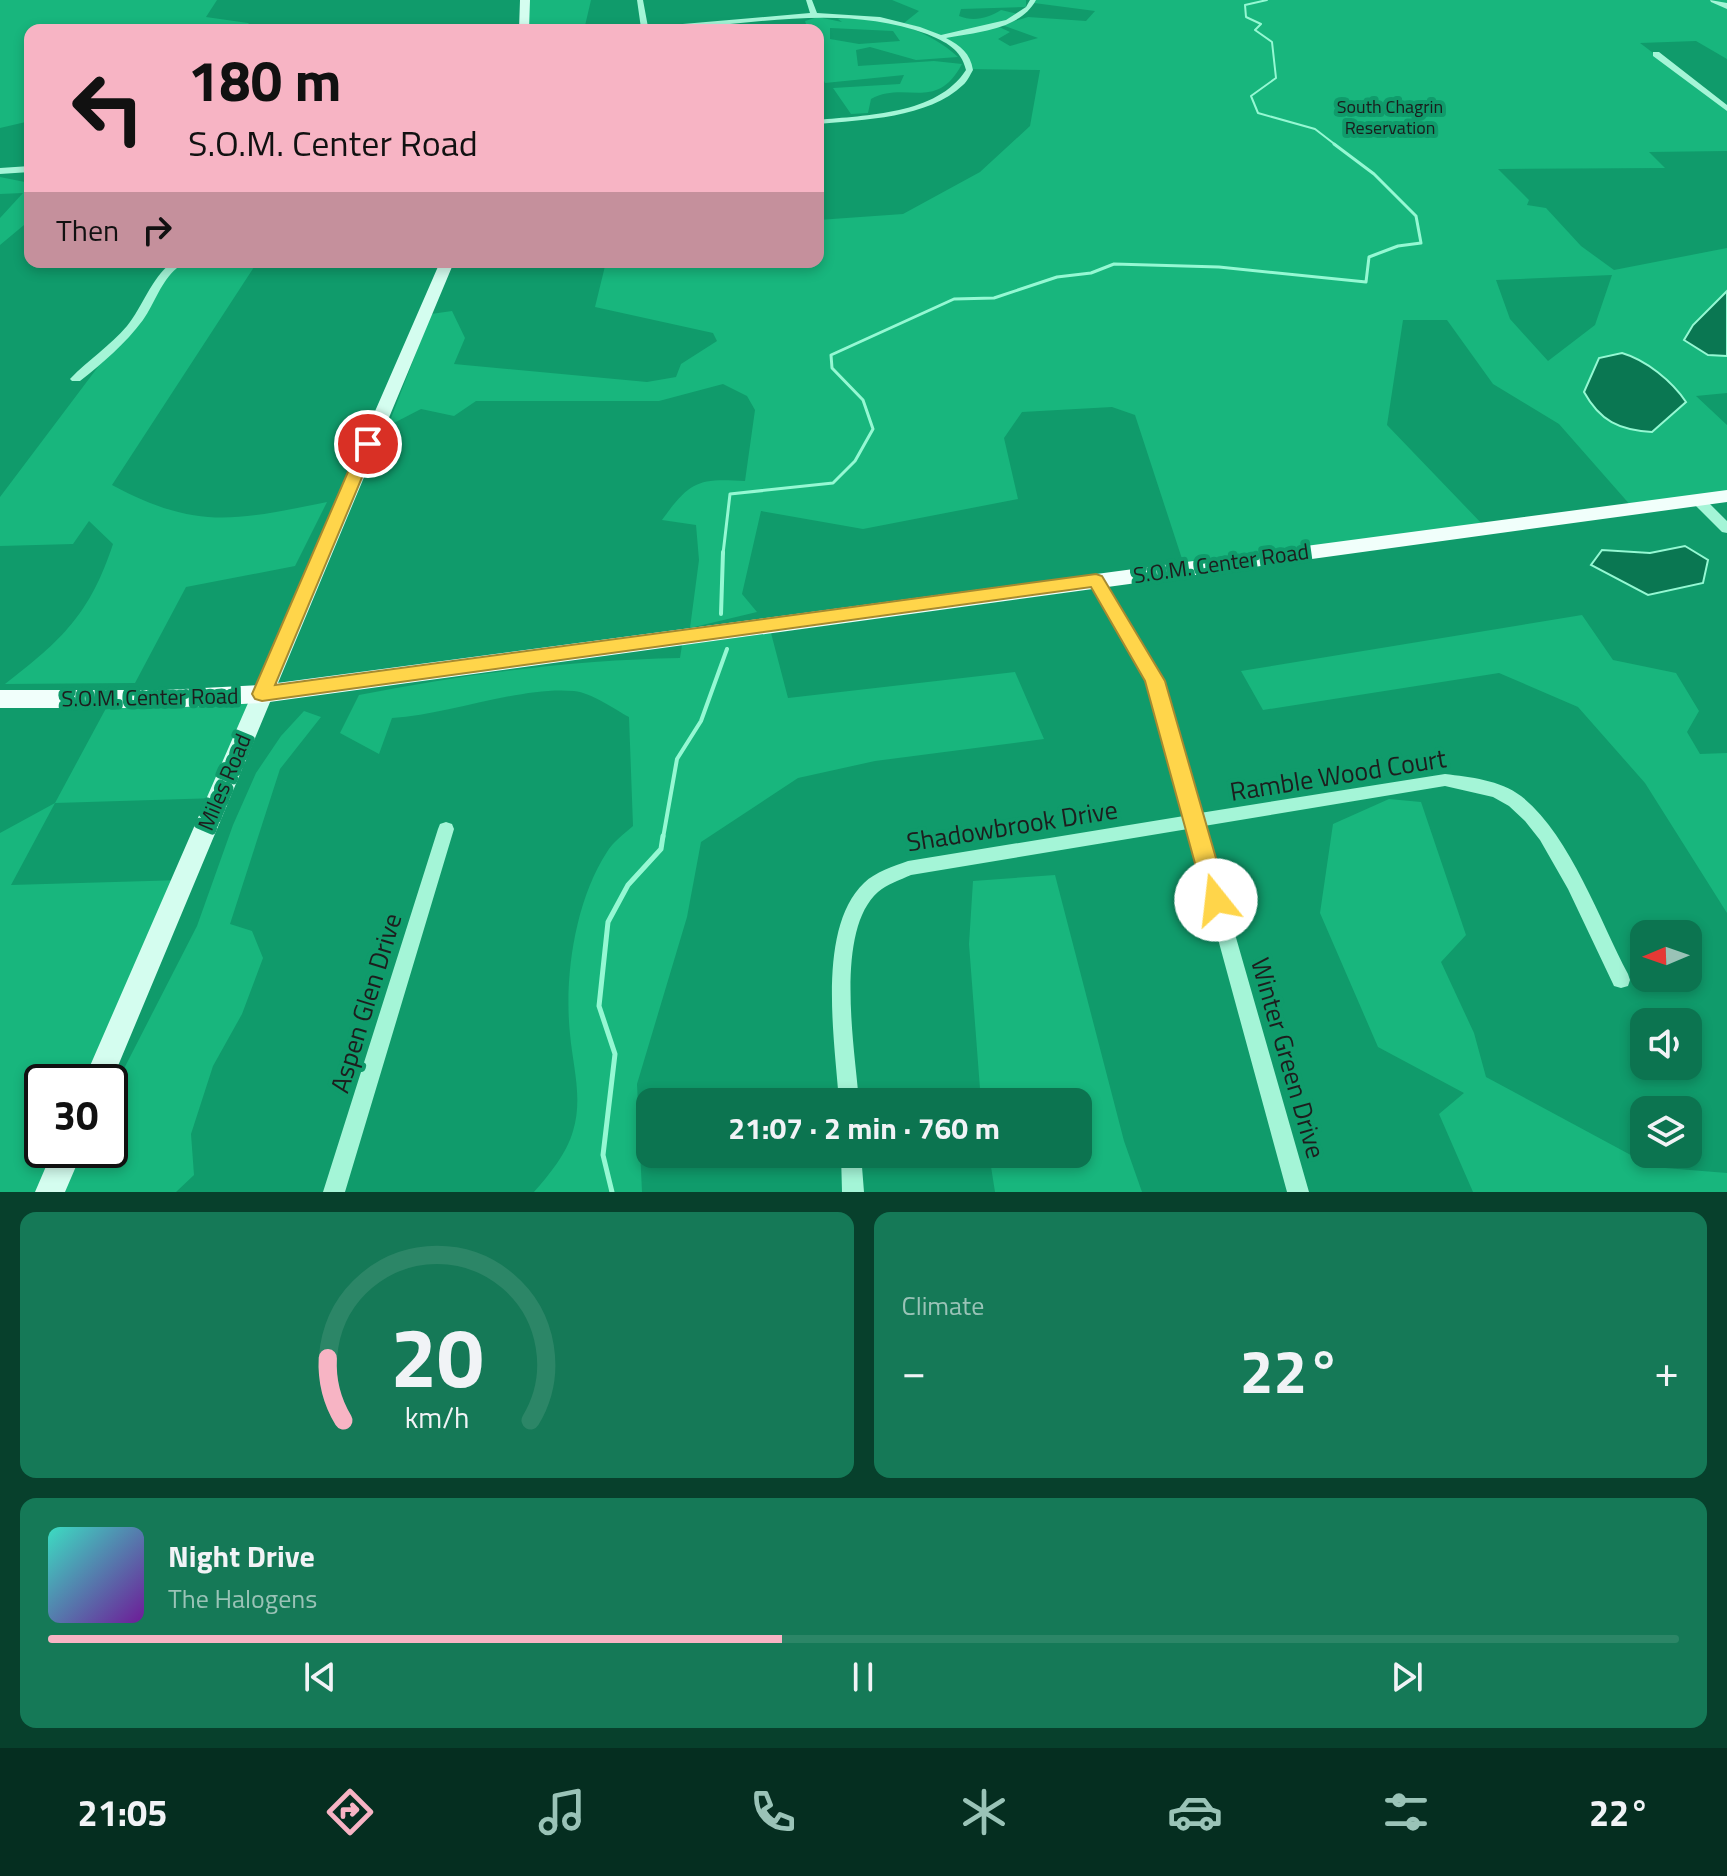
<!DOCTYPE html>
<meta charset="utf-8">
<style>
body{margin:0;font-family:"Titillium Web",sans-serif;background:#157957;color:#f1f3f6;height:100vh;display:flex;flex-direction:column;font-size:30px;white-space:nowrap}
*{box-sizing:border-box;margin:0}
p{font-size:26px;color:#9ac3b7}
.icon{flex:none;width:44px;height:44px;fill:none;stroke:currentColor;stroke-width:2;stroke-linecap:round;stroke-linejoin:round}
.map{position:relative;height:1192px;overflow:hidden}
.panel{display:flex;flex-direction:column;gap:20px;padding:20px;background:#07402c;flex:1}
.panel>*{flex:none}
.banner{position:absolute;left:24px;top:24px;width:800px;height:244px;border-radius:16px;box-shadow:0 4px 12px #0003;background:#f7b4c4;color:#111;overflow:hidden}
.needle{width:52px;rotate:268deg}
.buttons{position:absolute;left:1630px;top:920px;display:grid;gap:16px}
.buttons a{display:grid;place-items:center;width:72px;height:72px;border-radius:16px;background:#0c7450;box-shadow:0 4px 12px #0003;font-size:40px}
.speed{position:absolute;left:24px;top:1064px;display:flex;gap:16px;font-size:40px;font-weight:700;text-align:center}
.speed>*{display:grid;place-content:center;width:104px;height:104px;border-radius:50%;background:#0c7450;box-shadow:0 4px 12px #0003;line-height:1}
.speed .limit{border:4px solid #111;border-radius:12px;background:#fff;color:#111}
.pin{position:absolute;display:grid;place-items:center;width:68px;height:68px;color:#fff;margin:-34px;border:4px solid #fff;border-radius:50%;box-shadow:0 2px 8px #0007}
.me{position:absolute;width:88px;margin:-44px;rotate:344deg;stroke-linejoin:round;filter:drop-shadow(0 0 6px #0008)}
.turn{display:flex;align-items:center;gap:28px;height:168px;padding:0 32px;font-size:36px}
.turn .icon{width:104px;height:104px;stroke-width:2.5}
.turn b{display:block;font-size:56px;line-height:68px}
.then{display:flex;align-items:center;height:76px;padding:0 32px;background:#0003;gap:16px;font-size:30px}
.big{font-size:60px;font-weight:700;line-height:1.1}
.panel .widget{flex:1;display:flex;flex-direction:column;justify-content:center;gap:12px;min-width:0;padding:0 28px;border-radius:16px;background:#157957}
.panel .dial{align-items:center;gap:0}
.dial svg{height:208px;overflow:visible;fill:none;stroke:#2c8667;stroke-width:7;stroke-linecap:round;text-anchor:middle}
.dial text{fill:#f1f3f6;stroke:none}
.song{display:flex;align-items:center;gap:24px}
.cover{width:96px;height:96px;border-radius:12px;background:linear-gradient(135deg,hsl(170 70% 55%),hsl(280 70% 35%))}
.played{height:8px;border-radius:4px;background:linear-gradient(90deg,#f7b4c4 45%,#2c8667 45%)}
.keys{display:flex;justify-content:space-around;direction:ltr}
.heat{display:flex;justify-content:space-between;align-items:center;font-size:44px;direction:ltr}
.panel .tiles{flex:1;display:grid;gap:20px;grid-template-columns:1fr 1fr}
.widget:last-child{grid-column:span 2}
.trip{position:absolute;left:636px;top:1088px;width:456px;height:80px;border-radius:16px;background:#0c7450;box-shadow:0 4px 12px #0003;font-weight:700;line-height:80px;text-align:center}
.menu{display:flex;height:128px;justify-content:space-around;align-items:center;background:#052e20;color:#9ac3b7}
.menu .icon{width:56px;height:56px}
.menu .selected{color:#f7b4c4}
.menu b{font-size:36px;color:#f1f3f6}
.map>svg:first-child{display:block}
</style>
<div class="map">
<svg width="1727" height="1192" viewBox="0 0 1727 1192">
<rect width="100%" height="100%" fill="#109b6b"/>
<path fill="#18b67d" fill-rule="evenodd" d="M 0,0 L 217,0 L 206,17 L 248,23 L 253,28 L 30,30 L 30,121 L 0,128 Z
M 525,0 L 591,0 L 584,30 L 524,30 Z
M 892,0 L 1026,0 L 1026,7 L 961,9 L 959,16 C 974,22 988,18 1001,10 L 1022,15 L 997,26 L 1010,32 L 998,39 L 1010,46 L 1038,38 L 1002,25 L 1028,17 L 1086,21 L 1095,11 L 1034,3 L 1033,0 L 1727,0 L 1727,59 L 1696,41 L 1640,43 L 1727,109 L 1727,151 L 1649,152 L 1665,168 L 1498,169 L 1529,200 L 1527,205 L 1546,208 L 1581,246 L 1614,270 L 1727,248 L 1727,291 L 1693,325 L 1708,355 L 1727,356 L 1727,393 L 1696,396 L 1727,425 L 1727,496 L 1632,507 L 1559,424 L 1493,384 L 1447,320 L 1403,320 L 1387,425 L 1485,527 L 1185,568 L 1135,415 L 1112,407 L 1022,412 L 1004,438 L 1018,499 L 863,529 L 761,511 L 742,594 L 757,612 L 690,628 L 699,560 L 696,525 L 662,520 C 690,481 698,478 745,481 L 755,410 L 747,396 L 723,384 L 659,401 L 476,401 L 454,416 L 421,409 L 388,426 L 431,314 L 452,311 L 465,338 L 454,364 L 647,382 L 676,377 L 681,364 L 717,341 L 713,333 L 595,307 L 606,262 L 818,262 L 818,220 L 903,214 L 980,172 L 1030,126 L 1040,70 L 968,69 C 960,38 932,31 904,23 L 919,11 ZM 1612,275 L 1595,325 L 1548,361 L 1510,319 L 1496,280 Z
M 818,17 L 842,22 L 838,19 C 883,16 925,27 958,57 L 916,60 L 870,47 L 856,50 L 858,66 L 934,61 L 962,64 C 936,113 906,80 871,99 L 868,113 L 851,114 L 833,88 L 900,84 L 904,75 L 825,83 L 818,68 L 818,30 L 808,30 L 805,21 ZM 830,28 L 893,31 L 900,41 L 859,44 L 830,39 Z
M 0,177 L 30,183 L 30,220 L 0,245 L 0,218 L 23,193 L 0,194 Z
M 177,262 L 408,262 L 256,264 L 112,485 C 198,531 236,520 327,502 L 295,566 L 186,587 L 135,683 L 5,684 C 62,640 90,614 113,544 L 89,521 L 73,544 L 0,546 L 0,497 Z
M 1582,615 L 1613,660 L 1676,673 L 1699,711 L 1687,732 L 1700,754 L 1727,753 L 1727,913 L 1645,783 L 1578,707 L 1499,673 L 1263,710 L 1241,671 Z
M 771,633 L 788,698 L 1015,672 L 1044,739 L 875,761 L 798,778 L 701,842 L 687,917 L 637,1084 L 642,1192 L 534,1192 C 549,1175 567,1153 573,1131 C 583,1098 573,1067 570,1034 C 564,977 575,901 607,852 C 613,842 624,834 633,826 L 629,717 C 614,709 592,693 574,691 C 520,686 449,715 392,718 L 379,754 L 340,733 L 359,695 C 464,674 573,660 680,658 L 682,645 Z
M 262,694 L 218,798 L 55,803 L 11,885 L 183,880 L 97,1082 L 42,1082 L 42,1150 L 68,1150 L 50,1192 L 0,1192 L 0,833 L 55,803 L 111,699 Z
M 304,711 L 321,717 L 280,769 L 230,924 L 252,931 L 263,958 L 242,1014 L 213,1066 L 191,1134 L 194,1175 L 176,1192 L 61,1192 L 82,1150 L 110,1150 L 110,1096 L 197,926 L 233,825 L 256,773 L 281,736 Z
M 1389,799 L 1421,802 L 1466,935 L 1441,962 L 1474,1033 L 1486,1077 L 1653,1167 L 1727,1173 L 1727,1192 L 1473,1192 L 1439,1114 L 1464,1093 L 1378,1047 L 1320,913 L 1333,824 Z
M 1055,875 L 1124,1141 L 1142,1192 L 995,1192 L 989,1154 L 1078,1154 L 1078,1102 L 981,1102 L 969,944 L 973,881 Z"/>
<path fill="#0a7752" stroke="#95f8d3" stroke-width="2" d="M 1727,291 L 1727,356 L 1708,355 L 1684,340 L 1693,325 Z
M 1622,353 C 1646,360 1672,381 1686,402 L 1652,432 C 1619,430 1600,421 1584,392 L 1599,358 Z
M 1685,546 L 1708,560 L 1703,583 L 1648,595 L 1591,565 L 1602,550 L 1650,553 Z"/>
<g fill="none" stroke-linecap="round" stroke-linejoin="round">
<path stroke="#95f8d3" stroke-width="2" d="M 1267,0 L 1245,5 L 1246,17 L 1261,24 L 1255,30 L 1272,42 L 1276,78 L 1251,96 L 1258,113 L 1315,129 L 1337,146"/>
<path stroke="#95f8d3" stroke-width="3" d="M 723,554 L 730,494 L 833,483 L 855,461 L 873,429 L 863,400 L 832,368 L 831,355 L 954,299 L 994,298 L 1057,277 L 1091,273 L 1114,264 L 1219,267 L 1366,282 L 1369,257 L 1398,246 L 1421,243 L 1416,216 L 1374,174 L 1334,144"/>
<path stroke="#95f8d3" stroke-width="4" d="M 721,614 L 723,552
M 663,838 L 677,759 L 701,721 L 727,649"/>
<path stroke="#95f8d3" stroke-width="5" d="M 612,1192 L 603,1155 L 615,1054 L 599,1006 L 608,922 L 628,885 L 661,849 L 663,836"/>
<path fill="#a4f5d7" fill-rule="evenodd" d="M 637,0 L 643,0 L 648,27 L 810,13 L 806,0 L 812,0 L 817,13 L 880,17 L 920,27 L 941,35 L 1006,20 L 1026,7 L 1030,0 L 1036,0 C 1020,30 976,32 946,38 C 961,46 970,53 973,70 C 970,75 967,82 963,85 C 929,118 862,120 818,124 L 818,120 C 866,115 937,115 966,70 C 961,49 946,42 927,34 C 833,0 735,30 638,30 L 641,28 Z
M 1653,52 L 1659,52 L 1727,105 L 1727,111 L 1653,56 Z
M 30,166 L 30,172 L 0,174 L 0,168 Z
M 413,262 L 408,265 L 177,268 C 161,281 155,303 143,320 C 125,344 103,363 80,381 L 72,381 L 70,379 C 88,360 110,346 127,326 C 143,306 151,279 171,263 Z
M 1698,496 L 1703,497 L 1727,521 L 1727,533 L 1722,532 L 1693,503 L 1692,500 Z
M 1096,575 L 1101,577 L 1163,681 L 1200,813 L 1445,774 C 1470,777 1500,780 1521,796 C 1569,833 1600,921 1628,974 L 1630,980 L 1628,986 L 1621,988 L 1614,986 L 1568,889 L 1540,840 L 1525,821 L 1509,806 L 1493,797 L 1445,786 L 1204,826 L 1309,1192 L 1287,1192 L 1188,829 L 911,875 C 900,880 887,884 878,892 C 834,931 855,1049 859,1102 L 839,1102 C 835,1041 816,929 864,883 C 875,872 894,866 908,861 L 1184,816 L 1148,681 L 1089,580 Z
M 446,822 L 452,824 L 454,829 L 345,1192 L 323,1192 L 438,829 L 440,824 Z
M 841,1154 L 861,1154 L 864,1192 L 842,1192 Z"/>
<path fill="#a4f5d7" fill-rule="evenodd" d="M 1710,0 L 1727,3 L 1727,9 L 1711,2 Z"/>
<path fill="#d4fdef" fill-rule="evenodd" d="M 520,0 L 530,0 L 529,30 L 519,30 Z
M 440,262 L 454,262 L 110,1085 L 110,1082 L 83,1082 Z
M 53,1150 L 83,1150 L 65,1192 L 35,1192 Z"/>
<path fill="#f1fffb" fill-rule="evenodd" d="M 1727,490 L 1727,502 L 262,703 L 165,708 L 0,708 L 0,690 L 165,690 L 262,685 Z"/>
</g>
<path fill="#ffd54a" stroke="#a68a30" stroke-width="2" d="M 368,439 L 376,444 L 275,685 L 1096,574 L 1102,576 L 1165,681 L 1228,900 L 1225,907 L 1216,910 L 1208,907 L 1205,900 L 1145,681 L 1091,587 L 262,701 L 255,699 L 252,694 L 360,444 Z"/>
<g text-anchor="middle" stroke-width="8" stroke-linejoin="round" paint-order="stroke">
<g font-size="18" fill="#1a1d1c" stroke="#109b6b">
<text x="1390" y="113">South Chagrin<tspan x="1390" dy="21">Reservation</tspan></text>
</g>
<g font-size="22" fill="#1d1d1d" stroke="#109b6b">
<text transform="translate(1221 563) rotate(-8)" y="8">S.O.M. Center Road</text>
<text transform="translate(150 697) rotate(-1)" y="8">S.O.M. Center Road</text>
<text transform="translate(224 782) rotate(-67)" y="8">Miles Road</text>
</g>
<g font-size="26" fill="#1d1d1d" stroke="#109b6b">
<text transform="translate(1338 775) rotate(-9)" y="9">Ramble Wood Court</text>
<text transform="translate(1012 826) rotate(-9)" y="9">Shadowbrook Drive</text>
<text transform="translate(366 1003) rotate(-73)" y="9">Aspen Glen Drive</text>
<text transform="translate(1288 1058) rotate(74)" y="9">Winter Green Drive</text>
</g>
</g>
</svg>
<div class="buttons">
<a><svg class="needle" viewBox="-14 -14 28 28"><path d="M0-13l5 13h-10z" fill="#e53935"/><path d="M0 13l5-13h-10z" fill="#9ac3b7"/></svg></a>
<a><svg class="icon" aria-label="sound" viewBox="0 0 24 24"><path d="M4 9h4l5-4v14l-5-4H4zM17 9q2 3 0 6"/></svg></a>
<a><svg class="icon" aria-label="layers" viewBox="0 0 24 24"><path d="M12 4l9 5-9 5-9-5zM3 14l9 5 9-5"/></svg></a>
</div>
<div class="speed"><div class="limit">30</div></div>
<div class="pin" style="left:368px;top:444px;background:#d93025"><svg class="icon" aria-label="arrive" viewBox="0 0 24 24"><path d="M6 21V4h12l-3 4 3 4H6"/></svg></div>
<svg class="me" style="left:1216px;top:900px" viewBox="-20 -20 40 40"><circle r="19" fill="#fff"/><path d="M0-13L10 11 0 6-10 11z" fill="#ffd54a"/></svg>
<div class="trip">21:07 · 2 min · 760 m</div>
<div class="banner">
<div class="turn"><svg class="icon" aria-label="left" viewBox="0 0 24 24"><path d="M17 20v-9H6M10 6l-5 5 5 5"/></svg><div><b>180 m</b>S.O.M. Center Road</div></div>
<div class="then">Then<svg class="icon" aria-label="right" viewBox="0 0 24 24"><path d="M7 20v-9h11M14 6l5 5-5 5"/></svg></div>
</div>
</div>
<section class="panel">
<div class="tiles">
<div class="widget dial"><svg viewBox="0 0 100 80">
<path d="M14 69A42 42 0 1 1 86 69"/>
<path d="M14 69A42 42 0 0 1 8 45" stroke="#f7b4c4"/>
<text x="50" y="56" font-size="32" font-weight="700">20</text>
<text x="50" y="72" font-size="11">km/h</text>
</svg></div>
<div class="widget"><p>Climate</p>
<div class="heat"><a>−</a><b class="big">22°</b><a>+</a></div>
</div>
<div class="widget">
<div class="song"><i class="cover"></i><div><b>Night Drive</b><p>The Halogens</p></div></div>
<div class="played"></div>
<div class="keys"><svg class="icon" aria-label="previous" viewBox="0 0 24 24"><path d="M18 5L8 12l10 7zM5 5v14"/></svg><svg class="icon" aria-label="pause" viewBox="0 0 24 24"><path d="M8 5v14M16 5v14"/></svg><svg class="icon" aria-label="next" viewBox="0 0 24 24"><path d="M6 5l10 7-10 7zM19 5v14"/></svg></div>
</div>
</div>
</section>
<nav class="menu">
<b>21:05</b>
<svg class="icon selected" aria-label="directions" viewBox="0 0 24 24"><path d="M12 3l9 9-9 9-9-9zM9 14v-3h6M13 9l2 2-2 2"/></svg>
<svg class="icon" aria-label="music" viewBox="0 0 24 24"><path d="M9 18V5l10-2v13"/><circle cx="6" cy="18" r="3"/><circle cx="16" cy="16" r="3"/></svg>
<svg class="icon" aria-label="phone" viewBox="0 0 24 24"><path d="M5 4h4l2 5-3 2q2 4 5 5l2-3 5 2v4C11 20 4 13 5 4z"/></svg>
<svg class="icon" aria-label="climate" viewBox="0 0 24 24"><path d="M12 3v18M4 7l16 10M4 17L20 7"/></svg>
<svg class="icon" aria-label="car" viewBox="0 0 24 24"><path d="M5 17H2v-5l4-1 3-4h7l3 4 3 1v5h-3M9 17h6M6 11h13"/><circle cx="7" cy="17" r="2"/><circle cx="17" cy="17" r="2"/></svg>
<svg class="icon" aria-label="filters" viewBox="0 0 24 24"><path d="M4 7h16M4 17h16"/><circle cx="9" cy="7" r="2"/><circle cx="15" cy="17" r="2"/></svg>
<b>22°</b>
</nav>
